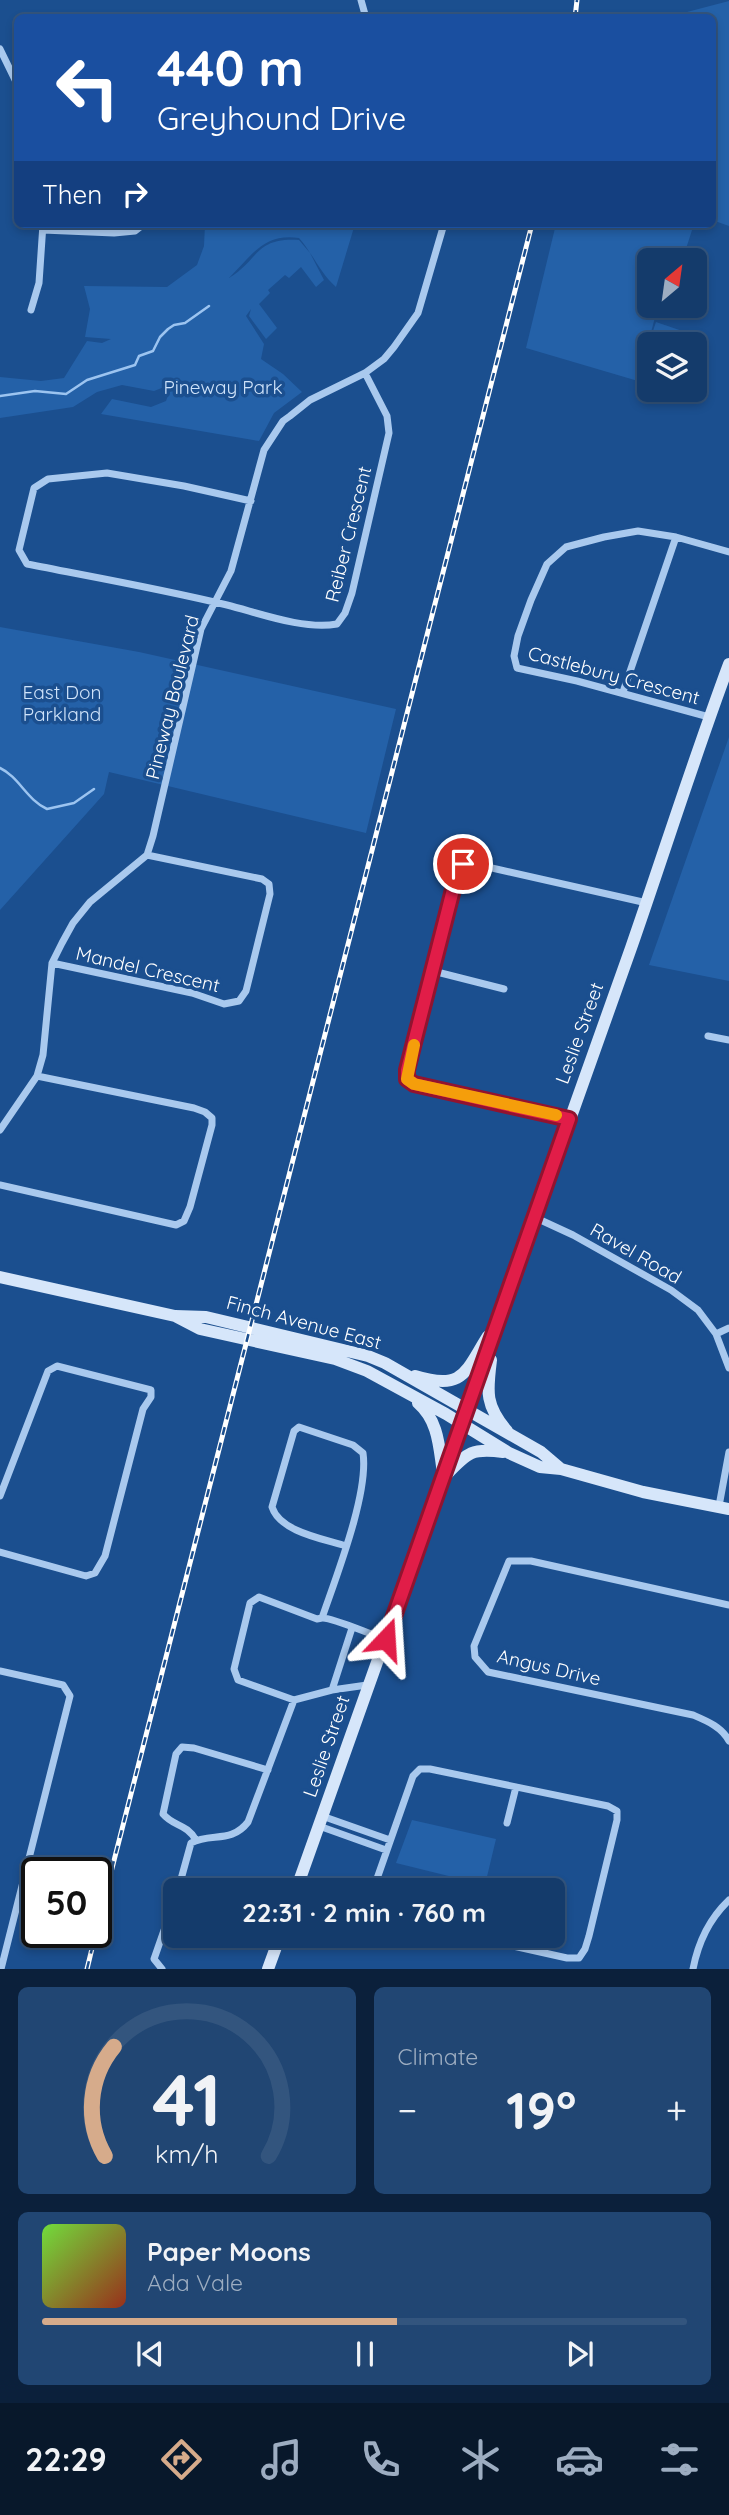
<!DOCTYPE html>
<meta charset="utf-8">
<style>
body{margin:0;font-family:Quicksand,sans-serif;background:#214673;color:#f1f3f6;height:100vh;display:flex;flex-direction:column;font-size:26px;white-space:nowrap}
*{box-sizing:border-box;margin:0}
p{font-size:23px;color:#9dadc1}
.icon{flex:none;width:38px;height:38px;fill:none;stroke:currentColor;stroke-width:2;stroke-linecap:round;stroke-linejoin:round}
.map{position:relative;height:1969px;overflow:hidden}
.panel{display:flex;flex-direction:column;gap:18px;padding:18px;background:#0b203b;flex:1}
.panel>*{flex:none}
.banner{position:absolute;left:14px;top:14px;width:702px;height:214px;border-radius:10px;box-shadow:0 4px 10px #0003,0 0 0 2px #33557e;background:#1a4fa0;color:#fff;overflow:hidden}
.needle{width:46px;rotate:29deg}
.fabs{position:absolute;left:637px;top:248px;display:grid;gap:14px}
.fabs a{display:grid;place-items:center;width:70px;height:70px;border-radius:10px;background:#143b6b;box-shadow:0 4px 10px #0003,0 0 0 2px #33557e;font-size:35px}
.speed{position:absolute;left:21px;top:1857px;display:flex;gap:14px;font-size:35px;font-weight:700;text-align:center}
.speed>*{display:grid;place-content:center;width:91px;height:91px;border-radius:50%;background:#143b6b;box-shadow:0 4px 10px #0003,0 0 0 2px #33557e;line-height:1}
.speed .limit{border:4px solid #111;border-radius:10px;background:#fff;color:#111}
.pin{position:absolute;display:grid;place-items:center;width:60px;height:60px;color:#fff;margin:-30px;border:4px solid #fff;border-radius:50%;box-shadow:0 2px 7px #0007}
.me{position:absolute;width:77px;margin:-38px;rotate:20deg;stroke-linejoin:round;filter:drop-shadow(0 0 5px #0008)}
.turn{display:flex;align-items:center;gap:24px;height:147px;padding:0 28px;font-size:32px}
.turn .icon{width:91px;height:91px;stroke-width:2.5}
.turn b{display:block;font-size:49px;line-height:60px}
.then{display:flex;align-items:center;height:66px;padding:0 28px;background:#0003;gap:14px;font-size:26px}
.big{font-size:52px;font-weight:700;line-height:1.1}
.panel .tile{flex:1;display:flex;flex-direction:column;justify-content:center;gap:10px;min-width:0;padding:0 24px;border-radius:10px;background:#214673}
.panel .dial{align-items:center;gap:0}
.dial svg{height:182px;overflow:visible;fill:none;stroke:#33557e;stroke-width:7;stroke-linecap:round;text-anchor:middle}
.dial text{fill:#f1f3f6;stroke:none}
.song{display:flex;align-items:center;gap:21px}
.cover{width:84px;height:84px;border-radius:10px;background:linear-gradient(135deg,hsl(100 70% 55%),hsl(10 70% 35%))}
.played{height:7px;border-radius:4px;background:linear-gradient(90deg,#d6ab8b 55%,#33557e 55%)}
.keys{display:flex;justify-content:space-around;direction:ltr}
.heat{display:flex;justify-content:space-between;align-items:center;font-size:38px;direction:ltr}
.panel .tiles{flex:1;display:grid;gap:18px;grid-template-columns:1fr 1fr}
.tile:last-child{grid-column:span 2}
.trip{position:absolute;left:163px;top:1878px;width:402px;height:70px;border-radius:10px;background:#143b6b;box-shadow:0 4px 10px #0003,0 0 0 2px #33557e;font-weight:700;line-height:70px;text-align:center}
.dock{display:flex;height:112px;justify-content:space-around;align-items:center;background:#08182b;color:#9dadc1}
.dock .icon{width:49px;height:49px}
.dock .current{color:#d6ab8b}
.dock b{font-size:32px;color:#f1f3f6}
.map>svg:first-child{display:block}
</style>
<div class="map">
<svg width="729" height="1969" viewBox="0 0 729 1969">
<rect width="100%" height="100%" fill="#1b4f8f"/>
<path fill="#2461a8" d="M 729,1 L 729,226 L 712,220 L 712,18 L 599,17 L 599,12 L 687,12 Z
M 205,224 L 355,224 L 336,287 C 320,273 313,254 299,238 C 264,233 252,255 229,278 C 259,260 255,237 299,240 L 310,253 L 324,280 L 316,287 L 301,267 L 289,278 L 285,275 L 268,290 L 270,293 L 259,304 L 277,328 L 266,339 L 249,316 L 251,309 L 246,316 L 264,344 L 261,359 L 283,374 L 302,392 L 274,413 L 259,441 L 101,414 L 112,399 L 151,407 L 166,401 L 172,384 L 154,391 L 122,385 L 97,392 L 73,407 L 0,418 L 0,377 L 41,381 L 64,378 L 87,341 L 102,343 L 111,339 L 85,337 L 90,309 L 84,286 L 167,287 L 197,265 L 204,246 Z
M 556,224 L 694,224 L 682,261 L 649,261 L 649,306 L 658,306 L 638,381 L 526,348 Z
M 656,322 L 691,334 L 687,345 L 665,345 L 650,340 Z
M 0,627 L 139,652 L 396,709 L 366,833 L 109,772 L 104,794 L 0,910 Z
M 729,737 L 729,981 L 649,965 Z
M 412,1820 L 496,1839 L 485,1885 L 396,1863 Z"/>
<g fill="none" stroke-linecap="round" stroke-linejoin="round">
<path stroke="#9cc4f0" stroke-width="2.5" d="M 0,396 L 35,391 L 66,394 L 87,380 L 135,365 L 139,356 L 153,351 L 160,337 L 168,329 L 174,325 L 185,323 L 209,306
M 0,768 C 19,777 27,800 47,809 L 74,803 L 94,789"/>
<path stroke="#a9c9ee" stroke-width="7" d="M 361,0 L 366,18
M 0,49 L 18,86
M 43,230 L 114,233 L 135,231 L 144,224
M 31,310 L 39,283 L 43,224
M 251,501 L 184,486 L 107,473 L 48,479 L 34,488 L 19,550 L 27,564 C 93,577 161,589 227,605 C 259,613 303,630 337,624 L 345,613 L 352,593 L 389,433 L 387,416 L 365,373
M 623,692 L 676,537
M 709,717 L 577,681 L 517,668 L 514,656 L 518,636 L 531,600 L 547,564 L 566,547 L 604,537 L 638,531 L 676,537 L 729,552
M 52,963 L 192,993 L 224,1004 L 239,1001 L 246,991 L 270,894 L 269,884 L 262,879 L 147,855
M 433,971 L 504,989
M 708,1036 L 729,1040
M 569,1119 L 414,1085 L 407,1079 L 407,1070 L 458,870 L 463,864 L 470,863 L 647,903
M 0,1130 L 37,1076 L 43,1055 L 52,963 L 62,943 L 73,923 L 90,902 L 147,855 L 153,836 L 201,629 L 231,571 L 264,450 L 283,421 L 290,416 L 310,400 L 365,373 L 384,359 L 394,347 L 418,313 L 444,224
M 0,1185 L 176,1225 L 184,1221 L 190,1207 L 212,1125 L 212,1118 L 205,1112 L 194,1108 L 37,1076
M 534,1217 L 573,1235 L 671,1290 L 698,1310 L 716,1334 L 729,1368
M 716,1334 L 729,1328
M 0,1496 L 48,1371 L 57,1366 L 151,1390 L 151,1397 L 143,1409 L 105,1556 L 95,1573 L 86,1576 L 0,1552
M 719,1506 L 729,1452
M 346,1546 C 324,1539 280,1532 272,1507 L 294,1431 L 299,1427 L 353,1445 L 363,1453 C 369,1493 336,1577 322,1618 C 332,1617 371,1635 386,1639
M 729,1605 L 531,1561 L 509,1561 L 474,1646 L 475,1657 L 488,1672 L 693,1715 C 707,1721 722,1727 729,1741
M 0,1671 L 63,1685 L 70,1696 L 1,1969
M 332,1690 L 352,1628
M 294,1700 L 238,1680 L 234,1669 L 250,1603 L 259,1597 L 317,1619 L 322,1618
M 322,1816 L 390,1840
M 507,1823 L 516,1787
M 319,1826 L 386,1850
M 196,1840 C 186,1823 174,1827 163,1814 L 176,1754 L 182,1747 L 194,1748 L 268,1770
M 178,1890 L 191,1843 C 211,1832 231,1844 248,1822 L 294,1700 L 332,1690 L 367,1685
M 373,1890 L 413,1776 L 420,1769 L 430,1769 L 608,1806 L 617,1811 L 617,1820 L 589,1936 L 585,1949 L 579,1958 L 567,1958 L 468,1936
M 162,1969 L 154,1959 L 175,1899
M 693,1969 C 698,1943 710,1918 729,1900"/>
<path stroke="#d6e6fa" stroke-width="12" d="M 0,1277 L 175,1316 L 206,1317 L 368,1356 L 385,1363 L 541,1452 L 561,1469
M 175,1316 L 200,1329 L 335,1359 L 367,1371 L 446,1414 L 509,1453 L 540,1467 L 561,1469 L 643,1492 L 729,1509
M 491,1360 C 487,1392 485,1405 507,1431
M 415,1376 C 464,1391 465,1372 488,1336
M 418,1403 C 439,1421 439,1448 443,1473
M 447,1474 C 468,1452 472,1448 503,1452
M 296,1890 C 407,1576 519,1262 631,948 C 664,853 694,758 729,664
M 268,1969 L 280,1936"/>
<defs>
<path id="rail" d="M 575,18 L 577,0
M 96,1931 L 532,224
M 87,1969 L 96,1932"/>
</defs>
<use href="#rail" stroke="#fff" stroke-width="5"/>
<use href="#rail" stroke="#1b4f8f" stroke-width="2.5" stroke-dasharray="8" stroke-linecap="butt"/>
</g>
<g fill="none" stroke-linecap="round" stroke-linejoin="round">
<defs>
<path id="route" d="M 386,1639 L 569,1119 L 414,1084 L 407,1079 L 407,1070 L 458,870 L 463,864"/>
</defs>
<use href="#route" stroke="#92132f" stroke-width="18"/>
<use href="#route" stroke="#e11d48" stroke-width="12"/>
<path stroke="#f59e0b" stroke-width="12" d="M 414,1045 L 407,1079 L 414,1084 L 556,1115"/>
</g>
<g text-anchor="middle" stroke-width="7" stroke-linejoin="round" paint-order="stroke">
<g font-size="19" fill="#cfe3fa" stroke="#1b4f8f">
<text x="223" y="394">Pineway Park</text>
<text x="62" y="699">East Don<tspan x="62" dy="22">Parkland</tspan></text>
</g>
<g font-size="19" fill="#fff" stroke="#1b4f8f">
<text transform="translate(348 534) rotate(-76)" y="7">Reiber Crescent</text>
<text transform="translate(614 675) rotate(15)" y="7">Castlebury Crescent</text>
<text transform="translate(172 697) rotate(-76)" y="7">Pineway Boulevard</text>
<text transform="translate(148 969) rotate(13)" y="7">Mandel Crescent</text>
<text transform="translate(579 1033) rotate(-70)" y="7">Leslie Street</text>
<text transform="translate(636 1253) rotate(30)" y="7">Ravel Road</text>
<text transform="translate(304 1322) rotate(15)" y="7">Finch Avenue East</text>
<text transform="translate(549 1667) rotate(13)" y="7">Angus Drive</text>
<text transform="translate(326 1746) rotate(-71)" y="7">Leslie Street</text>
</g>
</g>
</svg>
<div class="fabs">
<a><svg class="needle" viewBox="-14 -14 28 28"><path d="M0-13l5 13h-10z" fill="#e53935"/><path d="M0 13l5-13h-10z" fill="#9dadc1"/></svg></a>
<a><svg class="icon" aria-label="layers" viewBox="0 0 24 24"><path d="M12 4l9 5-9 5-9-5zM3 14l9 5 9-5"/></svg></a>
</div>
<div class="speed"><div class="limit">50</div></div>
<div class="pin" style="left:463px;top:864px;background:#d93025"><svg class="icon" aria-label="arrive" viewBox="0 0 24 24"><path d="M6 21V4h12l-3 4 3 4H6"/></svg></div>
<svg class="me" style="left:386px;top:1639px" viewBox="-20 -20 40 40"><path d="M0-17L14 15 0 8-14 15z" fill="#e11d48" stroke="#fff" stroke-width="4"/></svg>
<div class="trip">22:31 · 2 min · 760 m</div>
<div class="banner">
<div class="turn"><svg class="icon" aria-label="left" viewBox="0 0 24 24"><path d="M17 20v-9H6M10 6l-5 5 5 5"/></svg><div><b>440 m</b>Greyhound Drive</div></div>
<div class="then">Then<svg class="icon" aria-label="right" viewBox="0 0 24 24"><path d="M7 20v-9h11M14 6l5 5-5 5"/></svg></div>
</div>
</div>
<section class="panel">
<div class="tiles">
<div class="tile dial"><svg viewBox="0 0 100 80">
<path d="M14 69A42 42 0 1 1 86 69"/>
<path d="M14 69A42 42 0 0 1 18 21" stroke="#d6ab8b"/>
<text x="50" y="56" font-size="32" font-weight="700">41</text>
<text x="50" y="72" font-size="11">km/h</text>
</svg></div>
<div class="tile"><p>Climate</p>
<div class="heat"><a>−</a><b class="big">19°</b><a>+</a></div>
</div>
<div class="tile">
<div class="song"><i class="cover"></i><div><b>Paper Moons</b><p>Ada Vale</p></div></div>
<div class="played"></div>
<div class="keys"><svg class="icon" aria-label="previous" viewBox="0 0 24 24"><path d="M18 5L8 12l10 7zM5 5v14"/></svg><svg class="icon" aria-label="pause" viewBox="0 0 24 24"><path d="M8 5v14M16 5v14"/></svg><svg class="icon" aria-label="next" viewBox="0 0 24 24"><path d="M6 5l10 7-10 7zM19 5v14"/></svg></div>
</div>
</div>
</section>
<nav class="dock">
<b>22:29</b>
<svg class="icon current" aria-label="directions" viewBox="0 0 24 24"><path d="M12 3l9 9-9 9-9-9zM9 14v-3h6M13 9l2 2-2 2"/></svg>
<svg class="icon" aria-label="music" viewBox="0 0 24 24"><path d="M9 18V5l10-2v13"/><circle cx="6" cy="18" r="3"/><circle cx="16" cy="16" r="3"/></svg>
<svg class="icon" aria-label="phone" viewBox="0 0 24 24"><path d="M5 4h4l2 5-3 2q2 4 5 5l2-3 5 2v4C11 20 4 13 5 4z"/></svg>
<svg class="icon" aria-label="climate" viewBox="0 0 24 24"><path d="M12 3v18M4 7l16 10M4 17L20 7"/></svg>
<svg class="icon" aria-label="car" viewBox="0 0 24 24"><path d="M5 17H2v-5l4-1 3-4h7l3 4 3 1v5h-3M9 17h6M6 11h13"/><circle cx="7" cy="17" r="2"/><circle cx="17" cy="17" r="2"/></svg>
<svg class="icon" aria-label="filters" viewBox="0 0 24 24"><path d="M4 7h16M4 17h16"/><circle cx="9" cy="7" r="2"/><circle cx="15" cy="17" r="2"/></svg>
</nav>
